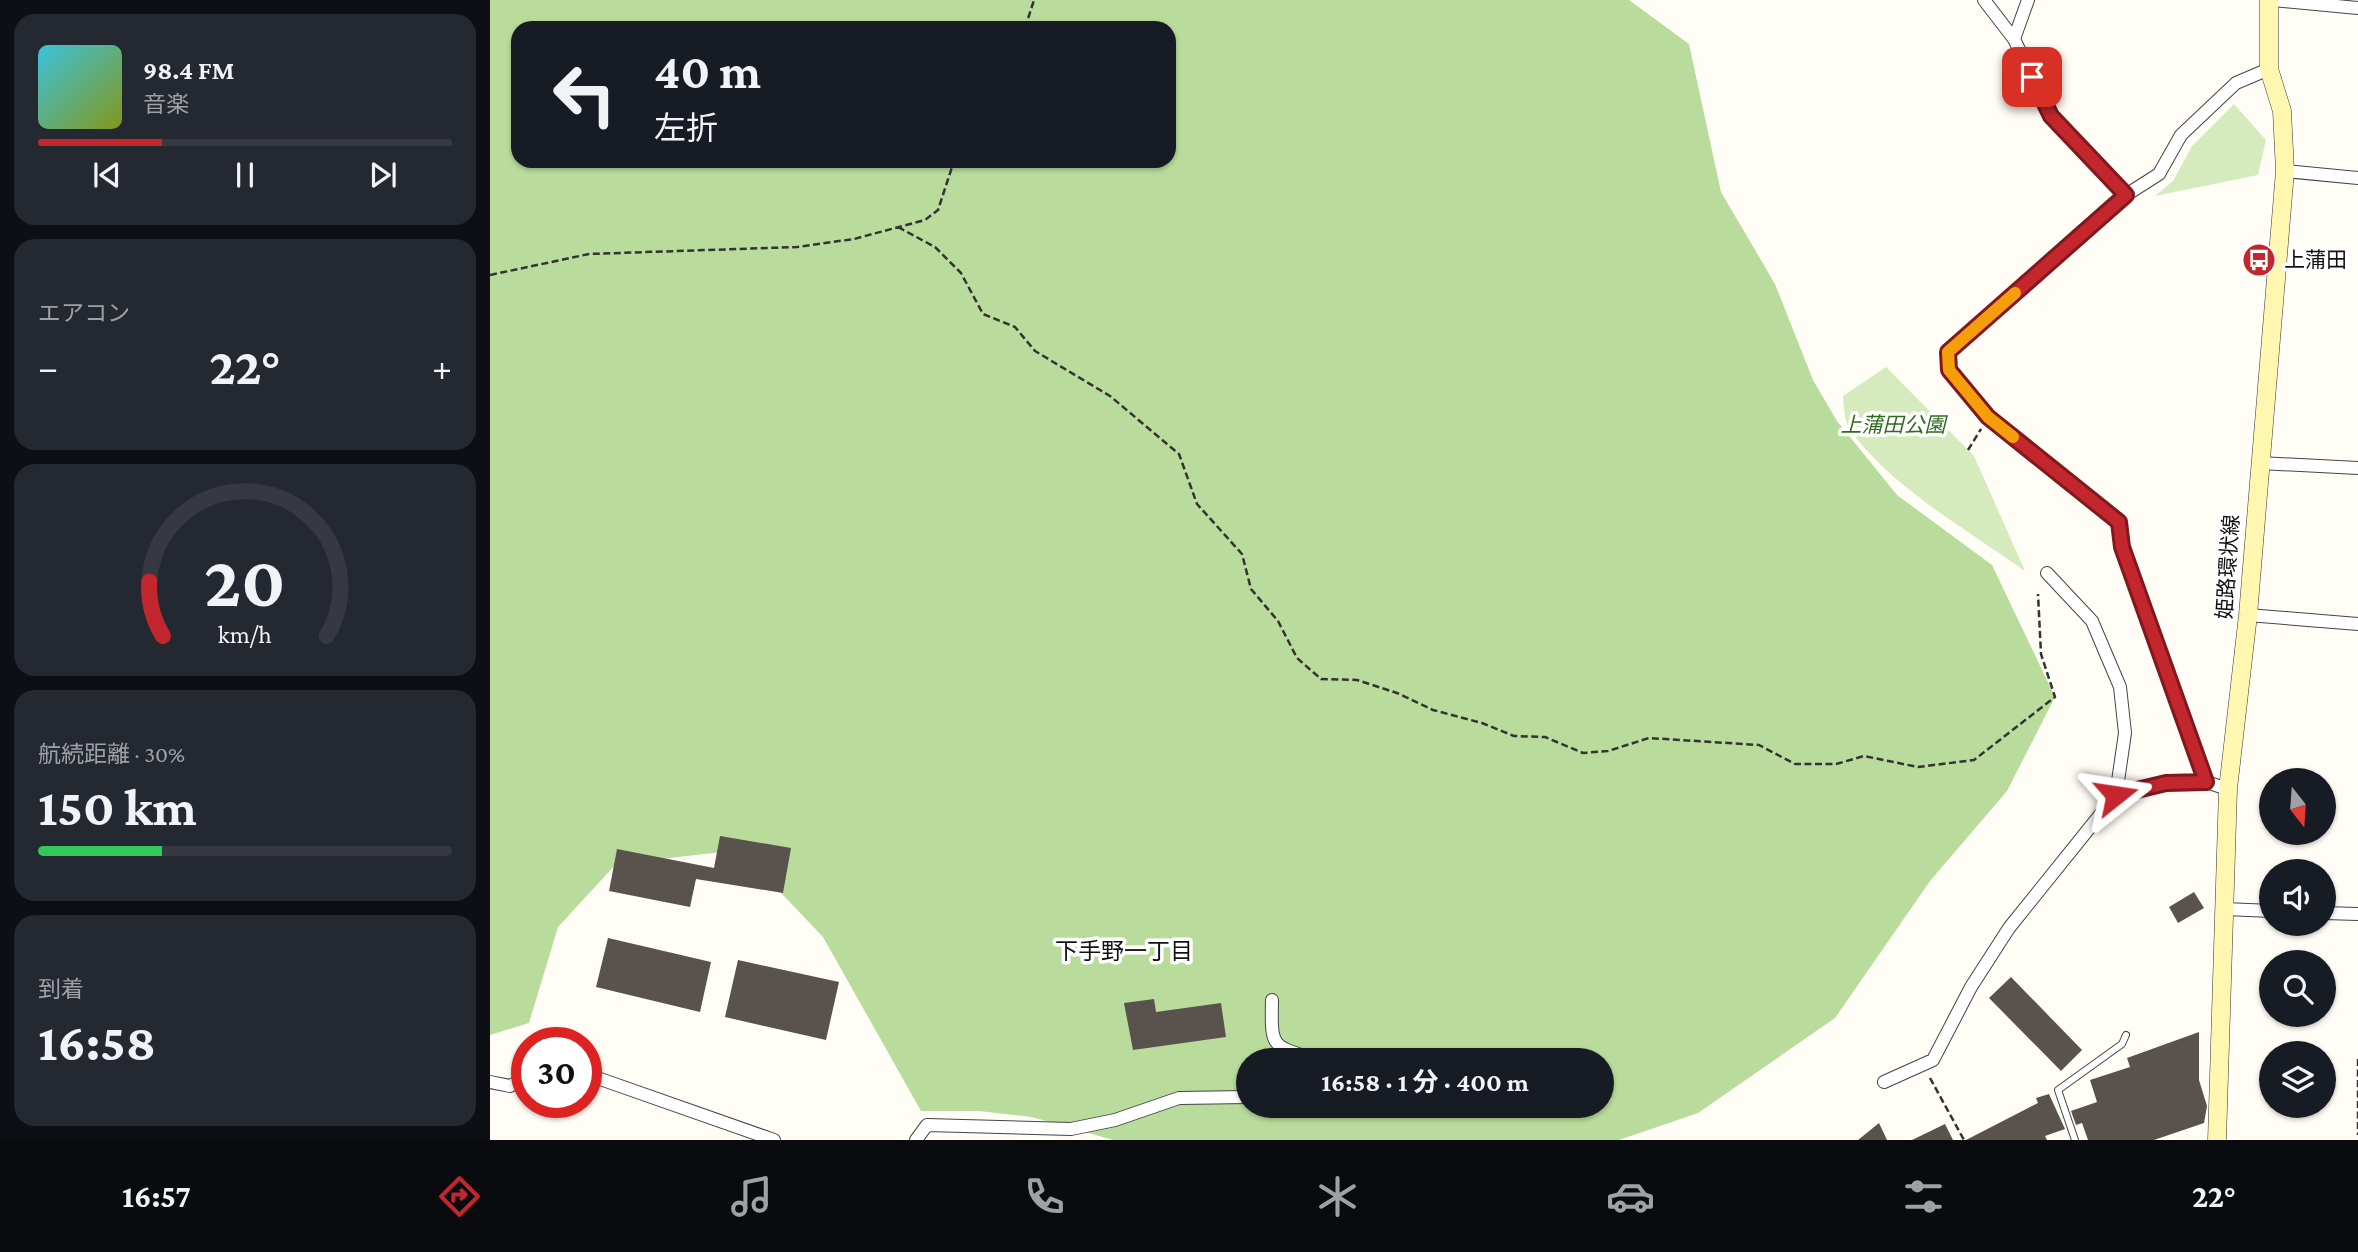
<!DOCTYPE html>
<html lang="ja">
<meta charset="utf-8">
<style>
body{margin:0;font-family:"Crimson Pro","Noto Sans JP",serif;background:#242831;color:#f1f3f6;height:100vh;display:flex;flex-direction:column;font-size:26px;white-space:nowrap}
*{box-sizing:border-box;margin:0}
p{font-size:23px;color:#9ea1a6}
.icon{flex:none;width:38px;height:38px;fill:none;stroke:currentColor;stroke-width:2;stroke-linecap:round;stroke-linejoin:round}
.map{position:relative;flex:1;overflow:hidden}
.side{display:flex;flex-direction:column;gap:14px;padding:14px;background:#0d0f14;width:490px}
.side>*{flex:none}
.top-card{position:absolute;left:21px;top:21px;width:665px;height:147px;border-radius:21px;box-shadow:0 2px 5px #0004;background:#171b24;color:#f1f3f6;overflow:hidden}
.needle{width:46px;rotate:163deg}
.tools{position:absolute;left:1769px;top:768px;display:grid;gap:14px}
.tools a{display:grid;place-items:center;width:77px;height:77px;border-radius:50%;background:#171b24;box-shadow:0 2px 5px #0004;font-size:35px}
.speed{position:absolute;left:21px;top:1027px;display:flex;gap:14px;font-size:35px;font-weight:700;text-align:center}
.speed>*{display:grid;place-content:center;width:91px;height:91px;border-radius:50%;background:#171b24;box-shadow:0 2px 5px #0004;line-height:1}
.speed .limit{border:10px solid #d22;background:#fff;color:#111}
.pin{position:absolute;display:grid;place-items:center;width:60px;height:60px;color:#fff;margin:-30px;border-radius:14px;box-shadow:0 4px 10px #0006}
.me{position:absolute;width:77px;margin:-38px;rotate:75deg;stroke-linejoin:round;filter:drop-shadow(0 0 5px #0008)}
.turn{display:flex;align-items:center;gap:24px;height:147px;padding:0 28px;font-size:32px}
.turn .icon{width:91px;height:91px;stroke-width:2.5}
.turn b{display:block;font-size:49px;line-height:60px}
.big{font-size:52px;font-weight:700;line-height:1.1}
.side .tile{flex:1;display:flex;flex-direction:column;justify-content:center;gap:10px;min-width:0;padding:0 24px;border-radius:21px;background:#242831}
.side .dial{align-items:center;gap:0}
.dial svg{height:182px;overflow:visible;fill:none;stroke:#363941;stroke-width:7;stroke-linecap:round;text-anchor:middle}
.dial text{fill:#f1f3f6;stroke:none}
.song{display:flex;align-items:center;gap:21px}
.cover{width:84px;height:84px;border-radius:10px;background:linear-gradient(135deg,hsl(190 70% 55%),hsl(70 70% 35%))}
.played{height:7px;border-radius:4px;background:linear-gradient(90deg,#c4262e 30%,#363941 30%)}
.keys{display:flex;justify-content:space-around;direction:ltr}
.heat{display:flex;justify-content:space-between;align-items:center;font-size:38px;direction:ltr}
.charge{height:10px;border-radius:5px;background:linear-gradient(90deg,#34c759 30%,#363941 0)}
.trip{position:absolute;left:746px;top:1048px;width:378px;height:70px;border-radius:35px;background:#171b24;box-shadow:0 2px 5px #0004;font-weight:700;line-height:70px;text-align:center}
.tab-bar{display:flex;height:112px;justify-content:space-around;align-items:center;background:#090b0e;color:#9ea1a6}
.tab-bar .icon{width:49px;height:49px}
.tab-bar .current{color:#c4262e}
.tab-bar b{font-size:32px;color:#f1f3f6}
main{display:flex;flex:1;min-height:0}
.map>svg:first-child{display:block}
</style>
<main>
<section class="side">
<div class="tile">
<div class="song"><i class="cover"></i><div><b>98.4 FM</b><p>音楽</p></div></div>
<div class="played"></div>
<div class="keys"><svg class="icon" aria-label="previous" viewBox="0 0 24 24"><path d="M18 5L8 12l10 7zM5 5v14"/></svg><svg class="icon" aria-label="pause" viewBox="0 0 24 24"><path d="M8 5v14M16 5v14"/></svg><svg class="icon" aria-label="next" viewBox="0 0 24 24"><path d="M6 5l10 7-10 7zM19 5v14"/></svg></div>
</div>
<div class="tile"><p>エアコン</p>
<div class="heat"><a>−</a><b class="big">22°</b><a>+</a></div>
</div>
<div class="tile dial"><svg viewBox="0 0 100 80">
<path d="M14 69A42 42 0 1 1 86 69"/>
<path d="M14 69A42 42 0 0 1 8 45" stroke="#c4262e"/>
<text x="50" y="56" font-size="32" font-weight="700">20</text>
<text x="50" y="72" font-size="11">km/h</text>
</svg></div>
<div class="tile"><p>航続距離 · 30%</p><b class="big">150 km</b><div class="charge"></div></div>
<div class="tile"><p>到着</p><b class="big">16:58</b></div>
</section>
<div class="map">
<svg width="1868" height="1140" viewBox="0 0 1868 1140">
<rect width="100%" height="100%" fill="#fffdf5"/>
<path fill="#d5ebbd" d="M 1744,104 L 1776,140 L 1768,175 L 1665,196 L 1683,181 L 1702,146 Z
M 1396,367 L 1484,456 L 1535,571 C 1482,533 1393,482 1359,427 C 1354,419 1354,406 1353,396 Z"/>
<path fill="#b9dc9c" fill-rule="evenodd" d="M 0,0 L 1139,0 L 1199,44 L 1231,192 L 1285,284 L 1323,380 L 1347,421 L 1407,495 L 1502,565 L 1565,697 L 1517,791 L 1440,881 L 1345,1018 L 1208,1113 L 1129,1140 L 623,1140 L 542,1117 L 489,1111 L 431,1111 L 333,937 L 250,850 L 126,864 L 68,927 L 39,1023 L 0,1035 ZM 28,28 L 679,28 L 679,161 L 28,161 ZM 758,1060 L 1111,1060 L 1111,1106 L 758,1106 Z"/>
<path fill="#5a524d" d="M 230,836 L 301,848 L 293,893 L 206,879 L 200,907 L 119,891 L 127,849 L 224,868 Z
M 1704,892 L 1714,908 L 1688,923 L 1679,907 Z
M 118,938 L 221,962 L 210,1012 L 106,987 Z
M 248,960 L 349,982 L 336,1040 L 235,1017 Z
M 1521,977 L 1592,1050 L 1571,1071 L 1499,998 Z
M 664,999 L 666,1012 L 731,1003 L 736,1037 L 643,1050 L 634,1003 Z
M 1709,1032 L 1709,1080 L 1717,1106 L 1714,1123 L 1664,1140 L 1598,1140 L 1592,1123 L 1586,1125 L 1581,1111 L 1607,1102 L 1600,1080 L 1640,1067 L 1637,1058 Z
M 1559,1094 L 1575,1129 L 1555,1136 L 1557,1140 L 1476,1140 L 1548,1103 L 1546,1098 Z
M 1389,1123 L 1397,1140 L 1368,1140 Z
M 1455,1124 L 1463,1140 L 1422,1140 Z"/>
<g fill="none" stroke-linecap="round" stroke-linejoin="round">
<defs>
<path id="service" d="M 1585,1140 L 1568,1090 L 1632,1044 L 1636,1035"/>
<path id="minor" d="M 1494,0 L 1524,39 L 1561,116 L 1636,195
M 1783,0 L 1868,8
M 1524,39 L 1538,0
M 1795,171 L 1868,178
M 1769,463 L 1868,468
M 1557,573 L 1602,621 L 1630,687 L 1635,733 L 1626,795
M 1758,615 L 1868,624
M 1716,782 L 1632,547 L 1628,522 L 1498,417 L 1459,370 L 1458,352 L 1636,195 L 1669,174 L 1691,135 L 1746,83 L 1779,69
M 1735,909 L 1782,911
M 1834,913 L 1868,914
M 782,1000 C 781,1049 781,1045 826,1060
M 96,1074 L 284,1140
M 0,1082 L 20,1086 L 37,1077
M 1394,1082 L 1443,1060 L 1481,987 L 1519,928 L 1626,795 L 1676,783 L 1716,782 L 1738,789
M 426,1140 L 437,1125 L 581,1129 L 625,1120 L 689,1098 L 758,1097"/>
<path id="secondary" d="M 1727,1140 L 1738,789 L 1758,615 L 1795,171 L 1792,111 L 1779,69 L 1779,0"/>
</defs>
<use href="#service" stroke="#444" stroke-width="8"/>
<use href="#minor" stroke="#444" stroke-width="14"/>
<use href="#secondary" stroke="#333" stroke-width="19"/>
<path stroke="#333" stroke-width="2.5" stroke-dasharray="7 3.5" stroke-linecap="butt" d="M 535,28 L 544,0
M 408,227 L 445,247 L 471,273 L 493,314 L 525,327 L 545,351 L 620,396 L 689,454 L 707,504 L 752,554 L 761,589 L 788,621 L 807,658 L 831,679 L 867,680 L 907,693 L 943,710 L 992,723 L 1024,736 L 1055,737 L 1093,753 L 1118,751 L 1159,738 L 1269,745 L 1305,764 L 1346,764 L 1374,756 L 1428,767 L 1484,760 L 1565,697 L 1551,654 L 1548,594
M 0,275 L 99,254 L 307,247 L 364,239 L 435,220 L 448,210 L 464,161
M 1478,450 L 1491,429
M 1868,1059 L 1868,1135
M 1440,1078 L 1474,1140"/>
<use href="#service" stroke="#fff" stroke-width="6"/>
<use href="#minor" stroke="#fff" stroke-width="12"/>
<use href="#secondary" stroke="#fff6b0" stroke-width="18"/>
</g>
<g fill="none" stroke-linecap="round" stroke-linejoin="round">
<defs>
<path id="route" d="M 1542,77 L 1561,116 L 1636,195 L 1458,352 L 1459,370 L 1498,417 L 1629,522 L 1632,547 L 1716,782 L 1676,783 L 1626,795"/>
</defs>
<use href="#route" stroke="#7f191e" stroke-width="18"/>
<use href="#route" stroke="#c4262e" stroke-width="12"/>
<path stroke="#f59e0b" stroke-width="12" d="M 1523,437 L 1498,417 L 1459,370 L 1458,352 L 1525,293"/>
</g>
<defs>
<symbol id="bus-disc" viewBox="-11 -11 22 22"><circle r="9.5" fill="#c4262e" stroke="#fff"/><path d="M-5-6H5V4H4V6H2V4H-2V6H-4V4H-5ZM-3.5-4V0h7V-4ZM-3.5 1.2v1.5H-2V1.2ZM2 1.2v1.5H3.5V1.2Z" fill="#fff"/></symbol>
</defs>
<g fill-rule="evenodd">
<use href="#bus-disc" x="1750" y="241" width="38" height="38"/>
</g>
<g text-anchor="middle" stroke-width="7" stroke-linejoin="round" paint-order="stroke">
<g font-size="21" fill="#111" stroke="#fff" text-anchor="start">
<text x="1794" y="267">上蒲田</text>
</g>
<g font-size="21" font-style="italic" fill="#2f6b1f" stroke="#fff">
<text x="1403" y="432">上蒲田公園</text>
</g>
<g font-size="21" fill="#111" stroke="#fff">
<text transform="translate(1738 567) rotate(-86)" y="7">姫路環状線</text>
</g>
<g font-size="23" fill="#111" stroke="#fff">
<text x="634" y="959">下手野一丁目</text>
</g>
</g>
</svg>
<div class="tools">
<a><svg class="needle" viewBox="-14 -14 28 28"><path d="M0-13l5 13h-10z" fill="#e53935"/><path d="M0 13l5-13h-10z" fill="#9ea1a6"/></svg></a>
<a><svg class="icon" aria-label="sound" viewBox="0 0 24 24"><path d="M4 9h4l5-4v14l-5-4H4zM17 9q2 3 0 6"/></svg></a>
<a><svg class="icon" aria-label="search" viewBox="0 0 24 24"><circle cx="10" cy="10" r="6"/><path d="M15 15l6 6"/></svg></a>
<a><svg class="icon" aria-label="layers" viewBox="0 0 24 24"><path d="M12 4l9 5-9 5-9-5zM3 14l9 5 9-5"/></svg></a>
</div>
<div class="speed"><div class="limit">30</div></div>
<div class="pin" style="left:1542px;top:77px;background:#d93025"><svg class="icon" aria-label="arrive" viewBox="0 0 24 24"><path d="M6 21V4h12l-3 4 3 4H6"/></svg></div>
<svg class="me" style="left:1626px;top:795px" viewBox="-20 -20 40 40"><path d="M0-17L14 15 0 8-14 15z" fill="#c4262e" stroke="#fff" stroke-width="4"/></svg>
<div class="trip">16:58 · 1 分 · 400 m</div>
<div class="top-card">
<div class="turn"><svg class="icon" aria-label="left" viewBox="0 0 24 24"><path d="M17 20v-9H6M10 6l-5 5 5 5"/></svg><div><b>40 m</b>左折</div></div>
</div>
</div>
</main>
<nav class="tab-bar">
<b>16:57</b>
<svg class="icon current" aria-label="directions" viewBox="0 0 24 24"><path d="M12 3l9 9-9 9-9-9zM9 14v-3h6M13 9l2 2-2 2"/></svg>
<svg class="icon" aria-label="music" viewBox="0 0 24 24"><path d="M9 18V5l10-2v13"/><circle cx="6" cy="18" r="3"/><circle cx="16" cy="16" r="3"/></svg>
<svg class="icon" aria-label="phone" viewBox="0 0 24 24"><path d="M5 4h4l2 5-3 2q2 4 5 5l2-3 5 2v4C11 20 4 13 5 4z"/></svg>
<svg class="icon" aria-label="climate" viewBox="0 0 24 24"><path d="M12 3v18M4 7l16 10M4 17L20 7"/></svg>
<svg class="icon" aria-label="car" viewBox="0 0 24 24"><path d="M5 17H2v-5l4-1 3-4h7l3 4 3 1v5h-3M9 17h6M6 11h13"/><circle cx="7" cy="17" r="2"/><circle cx="17" cy="17" r="2"/></svg>
<svg class="icon" aria-label="filters" viewBox="0 0 24 24"><path d="M4 7h16M4 17h16"/><circle cx="9" cy="7" r="2"/><circle cx="15" cy="17" r="2"/></svg>
<b>22°</b>
</nav>
